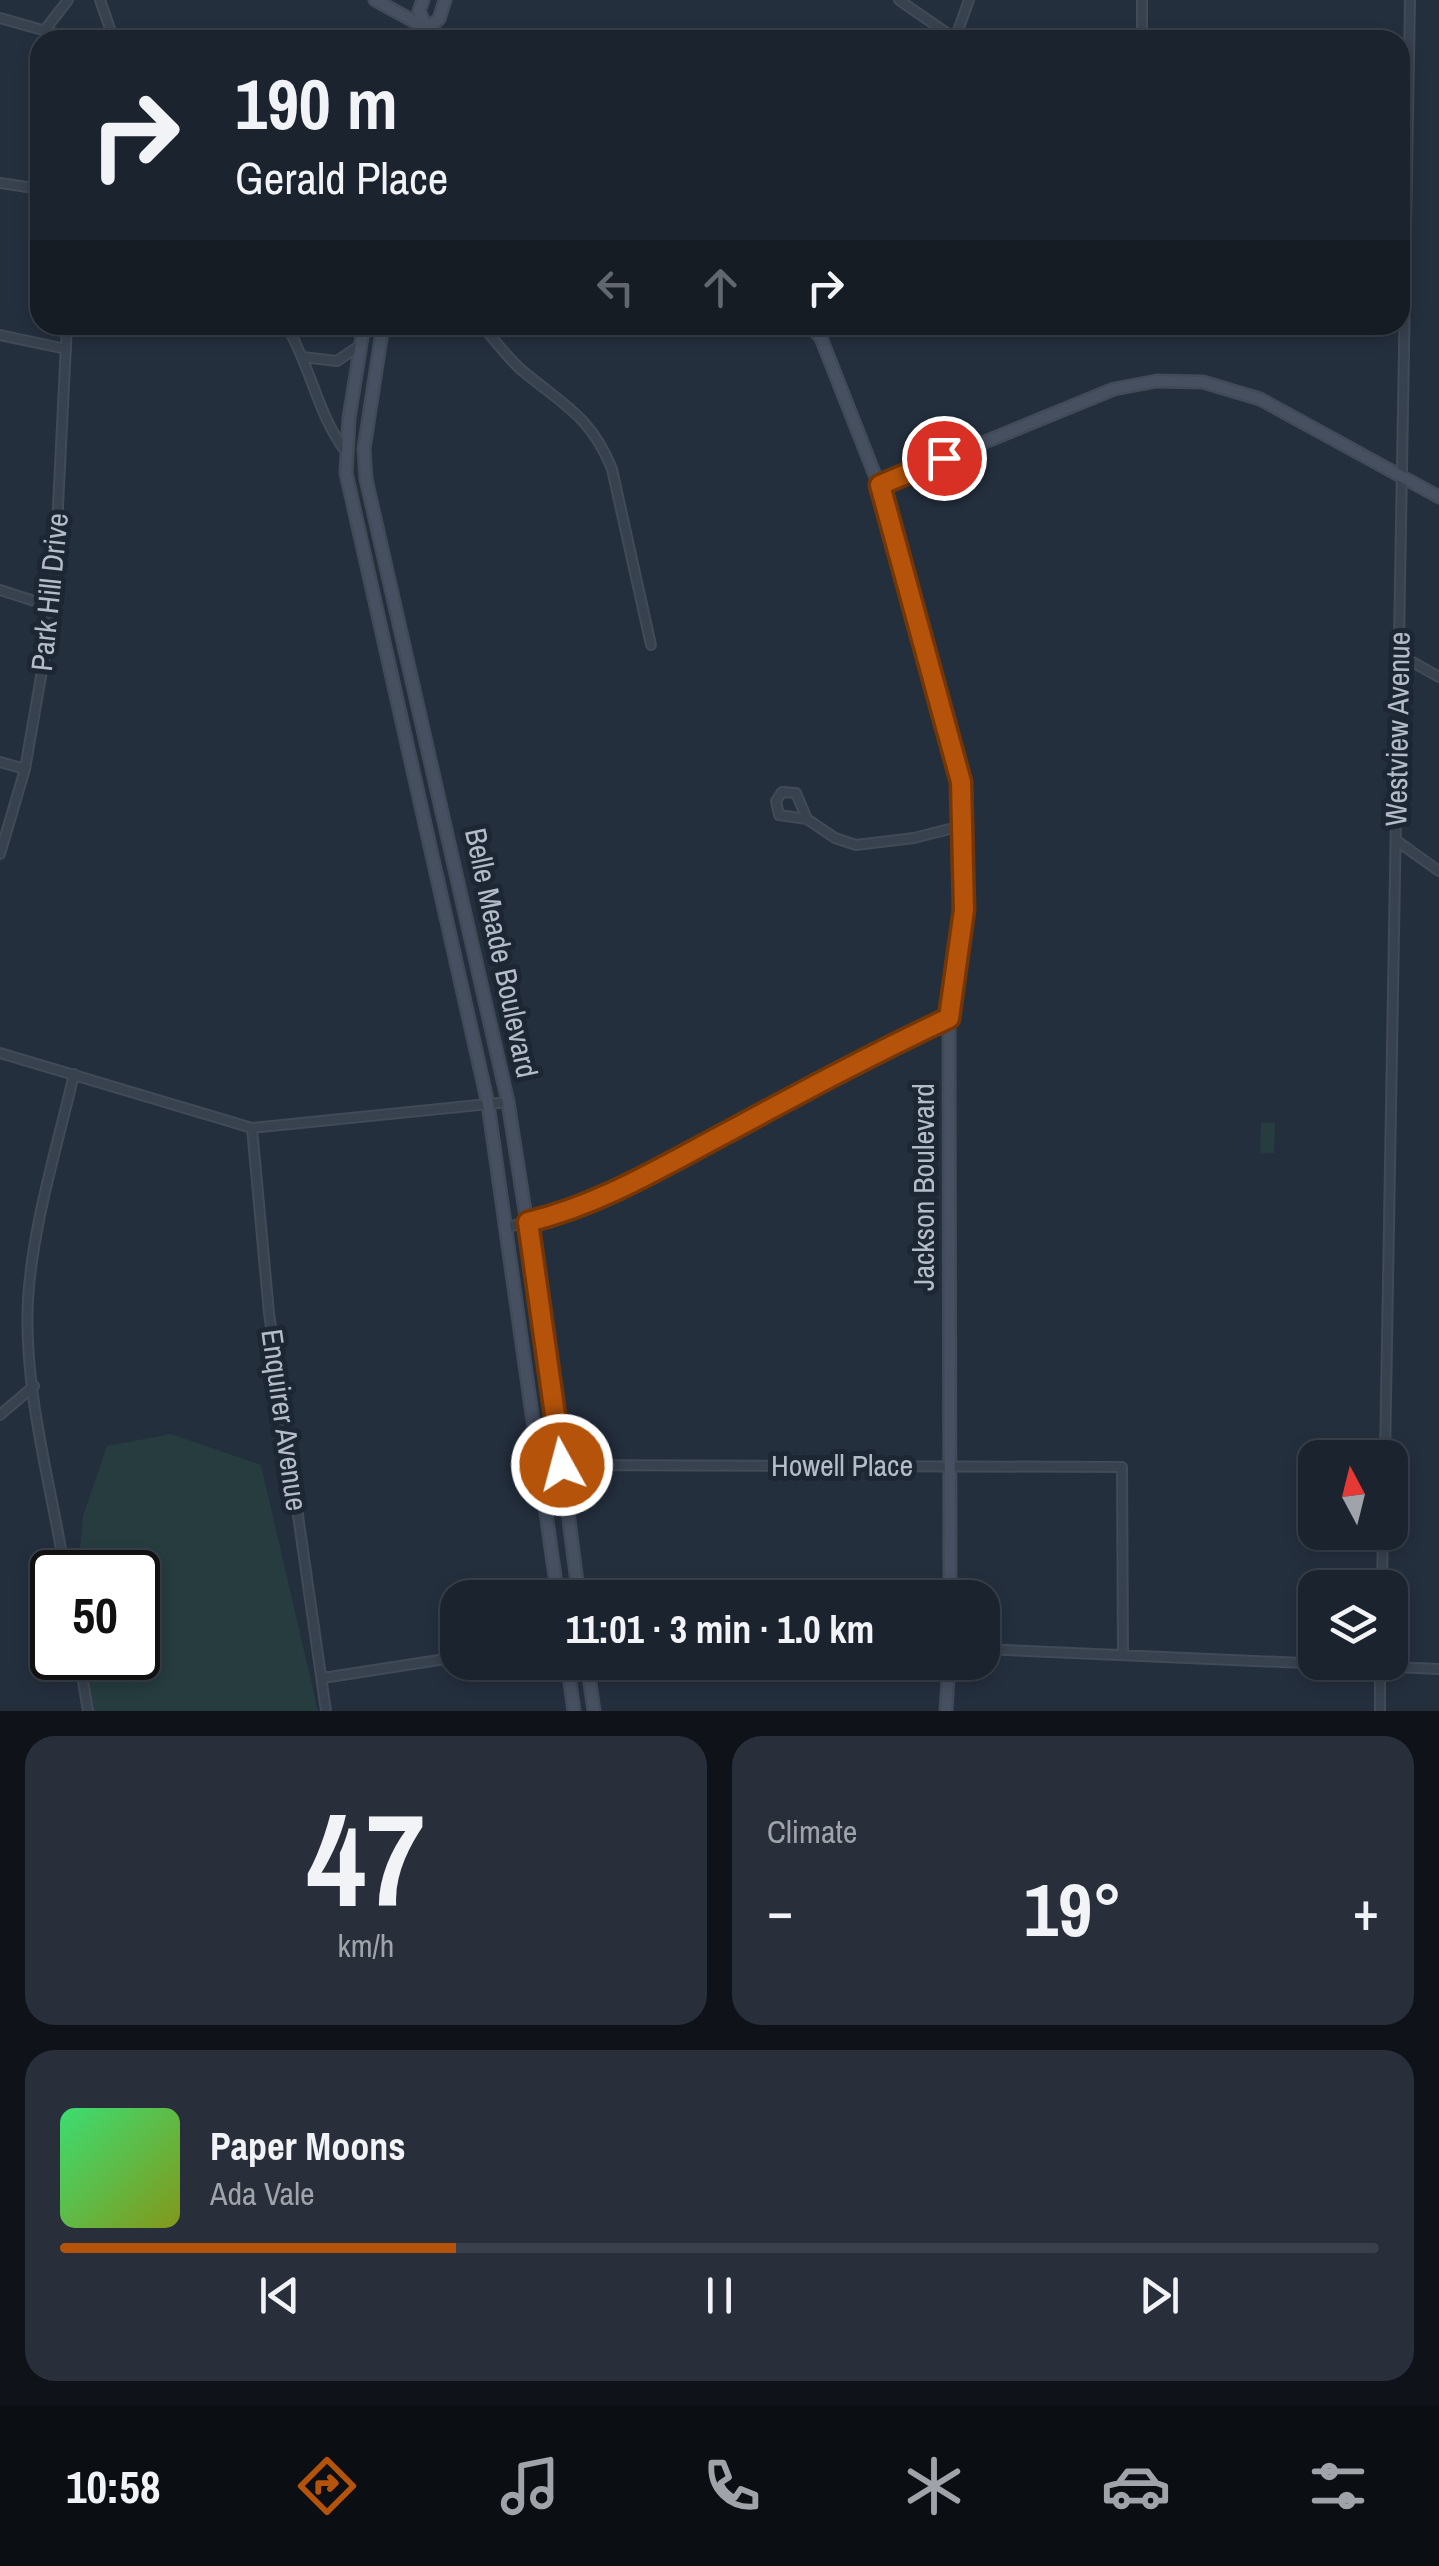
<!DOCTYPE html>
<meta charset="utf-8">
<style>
body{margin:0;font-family:"Archivo Narrow",sans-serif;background:#282f3a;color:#f1f3f6;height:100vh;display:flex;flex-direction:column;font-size:38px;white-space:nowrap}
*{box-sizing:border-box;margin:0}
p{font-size:32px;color:#a0a4aa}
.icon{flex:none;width:55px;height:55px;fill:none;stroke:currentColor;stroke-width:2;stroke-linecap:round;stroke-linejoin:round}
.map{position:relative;height:1711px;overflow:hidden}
.sheet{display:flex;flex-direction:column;gap:25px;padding:25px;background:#0f1319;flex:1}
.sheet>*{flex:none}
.banner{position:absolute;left:30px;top:30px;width:1380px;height:305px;border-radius:30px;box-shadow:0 5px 15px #0003,0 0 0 2px #39404a;background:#1b232e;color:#f1f3f6;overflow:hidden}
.needle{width:65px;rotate:353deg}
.buttons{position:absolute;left:1298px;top:1440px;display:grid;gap:20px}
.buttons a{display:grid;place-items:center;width:110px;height:110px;border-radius:20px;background:#1b232e;box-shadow:0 5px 15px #0003,0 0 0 2px #39404a;font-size:50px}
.speed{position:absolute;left:30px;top:1550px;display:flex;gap:20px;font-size:50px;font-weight:700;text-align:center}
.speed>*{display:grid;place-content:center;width:130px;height:130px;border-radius:50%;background:#1b232e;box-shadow:0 5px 15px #0003,0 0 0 2px #39404a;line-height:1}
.speed .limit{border:5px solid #111;border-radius:15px;background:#fff;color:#111}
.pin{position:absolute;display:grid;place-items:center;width:85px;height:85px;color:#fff;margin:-42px;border:5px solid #fff;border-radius:50%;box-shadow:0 2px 10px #0007}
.me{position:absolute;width:110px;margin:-55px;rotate:353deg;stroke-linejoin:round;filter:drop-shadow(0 0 8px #0008)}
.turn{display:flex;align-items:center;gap:35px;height:210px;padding:0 40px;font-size:45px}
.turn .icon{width:130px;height:130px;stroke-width:2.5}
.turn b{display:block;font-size:70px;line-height:85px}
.lanes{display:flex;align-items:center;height:95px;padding:0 40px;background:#0003;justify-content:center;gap:50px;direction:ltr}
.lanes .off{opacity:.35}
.big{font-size:75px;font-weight:800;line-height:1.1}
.sheet .widget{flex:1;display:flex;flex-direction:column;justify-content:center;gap:15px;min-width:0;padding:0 35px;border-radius:30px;background:#282f3a}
.sheet .dial{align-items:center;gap:0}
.dial b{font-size:130px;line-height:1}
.song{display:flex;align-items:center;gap:30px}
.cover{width:120px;height:120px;border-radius:15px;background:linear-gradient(135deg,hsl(140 70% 55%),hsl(70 70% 35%))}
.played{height:10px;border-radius:5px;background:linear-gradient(90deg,#b45309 30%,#39404a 30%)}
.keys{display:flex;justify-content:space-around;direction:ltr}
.heat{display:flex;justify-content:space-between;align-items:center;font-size:55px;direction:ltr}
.sheet .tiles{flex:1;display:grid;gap:25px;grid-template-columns:1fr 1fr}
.widget:last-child{grid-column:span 2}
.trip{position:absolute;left:440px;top:1580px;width:560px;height:100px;border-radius:30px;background:#1b232e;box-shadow:0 5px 15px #0003,0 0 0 2px #39404a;font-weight:800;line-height:100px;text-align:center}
.dock{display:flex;height:160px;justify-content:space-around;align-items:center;background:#0b0e12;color:#a0a4aa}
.dock .icon{width:70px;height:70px}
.dock .on{color:#b45309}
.dock b{font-size:45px;color:#f1f3f6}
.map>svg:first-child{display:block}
</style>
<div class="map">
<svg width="1439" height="1711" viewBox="0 0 1439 1711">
<rect width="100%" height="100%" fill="#242f3e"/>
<path fill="#263c3f" d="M 1261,1122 L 1275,1123 L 1274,1153 L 1260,1153 Z
M 171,1434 L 261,1465 L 318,1711 L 87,1711 L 79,1658 L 138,1658 L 138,1572 L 78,1572 L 83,1516 L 107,1446 Z"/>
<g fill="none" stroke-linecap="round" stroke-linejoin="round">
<defs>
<path id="street" d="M 100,0 L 114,40
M 899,0 L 957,40
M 0,18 L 78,40
M 44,31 L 68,0
M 955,39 L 969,0
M 1142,40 L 1142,0
M 0,183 L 40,189
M 286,325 C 311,366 317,414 346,452
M 482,325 C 495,341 508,359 524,372 C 565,406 591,417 612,469 L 651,645
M 0,335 L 66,349
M 303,357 L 337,361 L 359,346
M 0,590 L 53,607
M 1400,655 L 1439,677
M 0,762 L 25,769
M 807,819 L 796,793 L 782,792 L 776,801 L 779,815 L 807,819 L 835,838 L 856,845 L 914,838 L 965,825
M 1397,841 L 1439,871
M 0,854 L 25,769 L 53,607 L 67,325
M 0,1053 L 252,1128 L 508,1102
M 252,1128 L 269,1313 L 326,1711
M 508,1227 L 585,1206 L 949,1017
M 0,1415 L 34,1386
M 1385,1458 L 1410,0
M 563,1465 L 1122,1467 L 1123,1654
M 65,1572 C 51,1484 23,1389 28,1299 C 33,1223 57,1148 74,1074
M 1382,1588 L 1383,1532
M 982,1649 L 1439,1669
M 79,1658 L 88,1711
M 323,1678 L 458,1657
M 1380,1711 L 1380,1662"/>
<path id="secondary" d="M 375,0 L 448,40
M 423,0 L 419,11 L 432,40
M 412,40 L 439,19 L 445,0
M 364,325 L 349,418 L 346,473 L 488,1104 L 558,1598
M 383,325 L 364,449 L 366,479 L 508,1102 L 550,1371 L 579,1598
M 809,325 L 821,338 L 884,498 L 950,729 L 964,808 L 964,911 L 949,1017 L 950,1598
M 880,485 L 1114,389 L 1157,381 L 1203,382 L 1260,399 L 1439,497
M 567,1662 L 574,1711
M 587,1662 L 594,1711
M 946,1711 L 949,1662"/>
</defs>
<use href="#street" stroke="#414a57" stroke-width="12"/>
<use href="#secondary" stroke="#414a57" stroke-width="15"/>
<use href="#street" stroke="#38414e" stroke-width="8"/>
<use href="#secondary" stroke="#465061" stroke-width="10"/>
</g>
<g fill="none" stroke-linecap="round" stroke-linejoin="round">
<defs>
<path id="route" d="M 562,1465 L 528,1222 C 599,1205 660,1168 724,1134 C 798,1094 872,1054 949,1018 L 964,910 L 961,782 L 880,485 L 944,458"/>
</defs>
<use href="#route" stroke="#753606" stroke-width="25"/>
<use href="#route" stroke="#b45309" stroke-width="18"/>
</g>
<g text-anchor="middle" stroke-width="10" stroke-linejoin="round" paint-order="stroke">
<g font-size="30" fill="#b4bcc9" stroke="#1d2633">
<text transform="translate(50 592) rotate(-84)" y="10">Park Hill Drive</text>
<text transform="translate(1398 729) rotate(-89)" y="10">Westview Avenue</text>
<text transform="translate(501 953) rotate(78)" y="10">Belle Meade Boulevard</text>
<text transform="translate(924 1187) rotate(-90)" y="10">Jackson Boulevard</text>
<text transform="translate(284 1420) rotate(82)" y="10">Enquirer Avenue</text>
<text x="842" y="1476">Howell Place</text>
</g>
</g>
</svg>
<div class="buttons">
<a><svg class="needle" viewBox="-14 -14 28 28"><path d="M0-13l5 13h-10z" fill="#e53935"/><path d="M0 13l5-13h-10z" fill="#a0a4aa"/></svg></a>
<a><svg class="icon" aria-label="layers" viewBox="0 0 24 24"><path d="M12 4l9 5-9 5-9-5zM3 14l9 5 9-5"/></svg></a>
</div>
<div class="speed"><div class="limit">50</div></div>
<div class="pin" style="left:944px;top:458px;background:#d93025"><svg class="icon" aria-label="arrive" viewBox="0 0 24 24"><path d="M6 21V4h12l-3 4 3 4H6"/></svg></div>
<svg class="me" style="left:562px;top:1465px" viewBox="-20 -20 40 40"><circle r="17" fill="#b45309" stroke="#fff" stroke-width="3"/><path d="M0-11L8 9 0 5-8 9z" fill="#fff"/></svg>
<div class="trip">11:01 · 3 min · 1.0 km</div>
<div class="banner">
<div class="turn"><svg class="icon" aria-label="right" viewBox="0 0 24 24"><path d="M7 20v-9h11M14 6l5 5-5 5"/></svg><div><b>190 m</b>Gerald Place</div></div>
<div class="lanes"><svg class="icon off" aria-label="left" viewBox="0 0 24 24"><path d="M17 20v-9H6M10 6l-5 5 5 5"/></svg><svg class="icon off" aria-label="ahead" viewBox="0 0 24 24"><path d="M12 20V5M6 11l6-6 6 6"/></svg><svg class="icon" aria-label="right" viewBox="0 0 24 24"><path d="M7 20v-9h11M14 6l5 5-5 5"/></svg></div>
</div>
</div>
<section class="sheet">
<div class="tiles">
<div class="widget dial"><b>47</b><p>km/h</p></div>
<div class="widget"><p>Climate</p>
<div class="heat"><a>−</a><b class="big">19°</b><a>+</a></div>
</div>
<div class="widget">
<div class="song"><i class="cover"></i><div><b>Paper Moons</b><p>Ada Vale</p></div></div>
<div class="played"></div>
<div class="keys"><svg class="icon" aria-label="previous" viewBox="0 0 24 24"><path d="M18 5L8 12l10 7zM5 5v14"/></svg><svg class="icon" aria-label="pause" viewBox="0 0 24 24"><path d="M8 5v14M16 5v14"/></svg><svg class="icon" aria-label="next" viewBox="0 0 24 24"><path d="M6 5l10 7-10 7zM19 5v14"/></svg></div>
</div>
</div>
</section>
<nav class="dock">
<b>10:58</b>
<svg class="icon on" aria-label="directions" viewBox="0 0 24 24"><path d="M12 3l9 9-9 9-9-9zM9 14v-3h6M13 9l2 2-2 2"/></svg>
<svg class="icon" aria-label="music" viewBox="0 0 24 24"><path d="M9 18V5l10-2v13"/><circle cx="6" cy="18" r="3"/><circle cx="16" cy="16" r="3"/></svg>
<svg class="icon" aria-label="phone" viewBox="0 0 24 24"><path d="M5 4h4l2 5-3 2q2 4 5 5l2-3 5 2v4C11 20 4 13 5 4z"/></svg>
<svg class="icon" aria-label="climate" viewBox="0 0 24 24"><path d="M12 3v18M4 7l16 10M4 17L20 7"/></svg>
<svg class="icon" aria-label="car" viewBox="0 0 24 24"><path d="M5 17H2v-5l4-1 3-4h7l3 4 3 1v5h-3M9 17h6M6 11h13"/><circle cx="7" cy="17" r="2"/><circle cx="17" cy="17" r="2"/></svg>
<svg class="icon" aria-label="filters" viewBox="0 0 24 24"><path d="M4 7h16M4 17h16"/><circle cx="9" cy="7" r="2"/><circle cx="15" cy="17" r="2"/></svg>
</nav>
